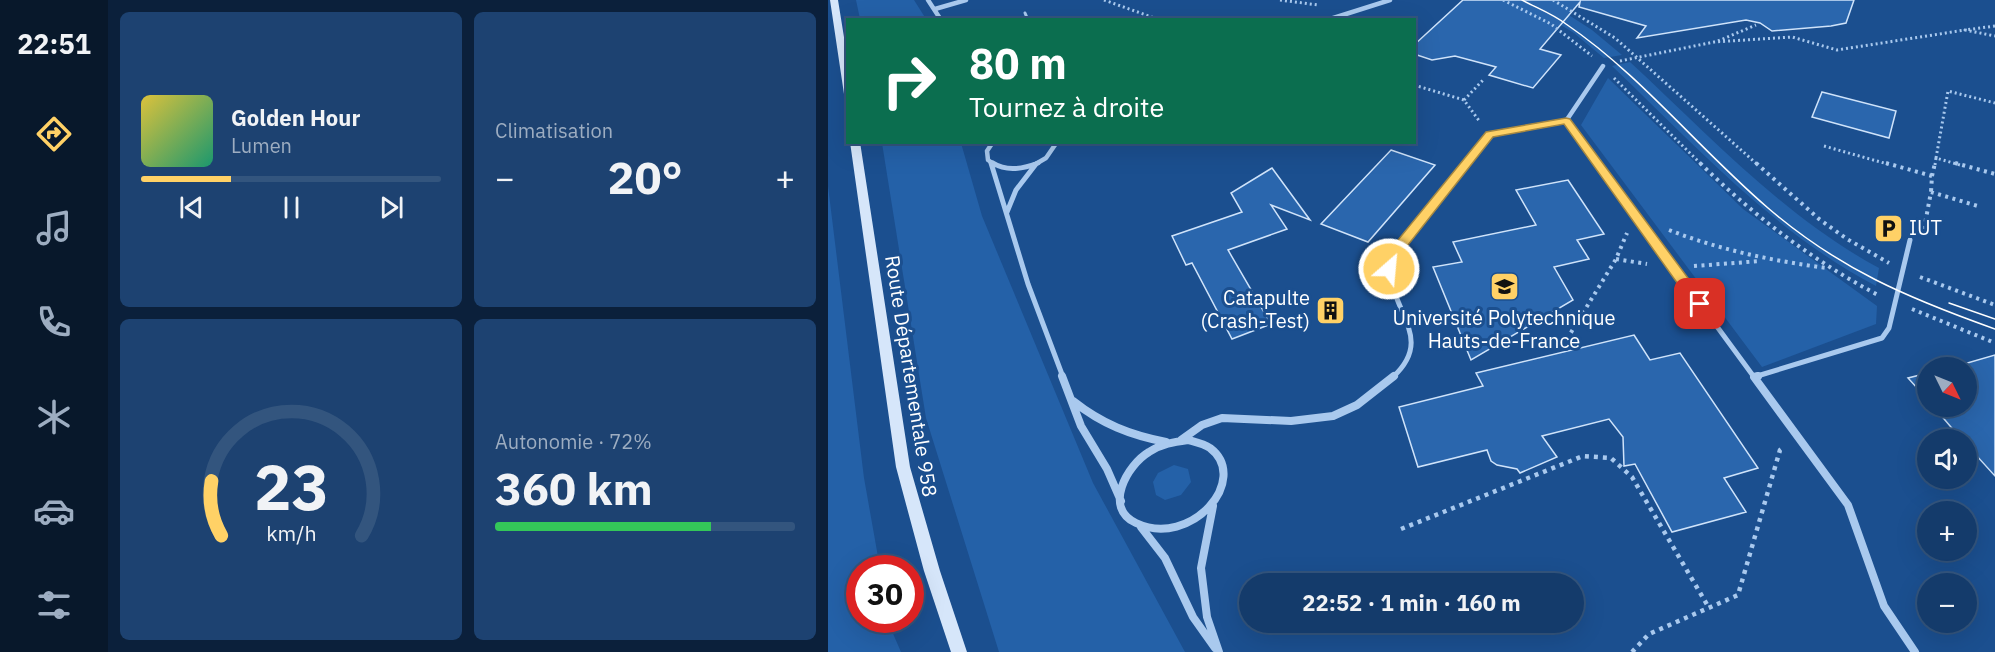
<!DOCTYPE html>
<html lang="fr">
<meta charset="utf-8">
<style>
body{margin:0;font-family:"IBM Plex Sans",sans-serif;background:#1d4271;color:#f1f3f6;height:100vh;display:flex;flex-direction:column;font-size:22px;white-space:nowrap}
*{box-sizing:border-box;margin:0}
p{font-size:20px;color:#9dadc1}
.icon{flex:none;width:33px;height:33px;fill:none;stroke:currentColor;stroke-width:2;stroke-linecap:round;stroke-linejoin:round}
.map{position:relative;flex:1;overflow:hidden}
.sheet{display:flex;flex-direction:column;gap:12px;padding:12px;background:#0b203b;width:720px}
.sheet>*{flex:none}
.guide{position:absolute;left:18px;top:18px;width:570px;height:126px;border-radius:0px;box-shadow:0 6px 24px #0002,0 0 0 2px #33557e;background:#0b6e4f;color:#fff;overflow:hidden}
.needle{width:39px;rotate:133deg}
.controls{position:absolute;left:1089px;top:357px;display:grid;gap:12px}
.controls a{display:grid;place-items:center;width:60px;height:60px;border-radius:50%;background:#143b6b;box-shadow:0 6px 24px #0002,0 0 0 2px #33557e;font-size:30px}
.speed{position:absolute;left:18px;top:555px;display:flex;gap:12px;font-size:30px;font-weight:700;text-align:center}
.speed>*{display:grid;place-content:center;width:78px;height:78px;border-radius:50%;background:#143b6b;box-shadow:0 6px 24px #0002,0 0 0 2px #33557e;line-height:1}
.speed .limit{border:9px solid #d22;background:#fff;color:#111}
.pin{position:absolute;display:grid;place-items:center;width:51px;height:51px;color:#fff;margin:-26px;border-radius:12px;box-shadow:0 3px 9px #0006}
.me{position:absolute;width:66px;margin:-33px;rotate:27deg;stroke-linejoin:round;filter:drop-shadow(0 0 4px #0008)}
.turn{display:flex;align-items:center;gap:21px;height:126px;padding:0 24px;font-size:27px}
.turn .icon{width:78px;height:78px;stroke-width:2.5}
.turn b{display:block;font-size:42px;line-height:51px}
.big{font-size:45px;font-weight:700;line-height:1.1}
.sheet .tile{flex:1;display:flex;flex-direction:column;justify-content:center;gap:9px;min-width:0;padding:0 21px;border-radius:9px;background:#1d4271}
.sheet .dial{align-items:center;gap:0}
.dial svg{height:156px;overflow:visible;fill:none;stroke:#33557e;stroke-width:7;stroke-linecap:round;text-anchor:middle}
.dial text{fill:#f1f3f6;stroke:none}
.song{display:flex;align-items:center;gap:18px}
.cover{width:72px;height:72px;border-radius:9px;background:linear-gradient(135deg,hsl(50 70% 55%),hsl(160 70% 35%))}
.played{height:6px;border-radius:3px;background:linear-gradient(90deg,#ffd166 30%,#33557e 30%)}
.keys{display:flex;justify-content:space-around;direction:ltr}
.heat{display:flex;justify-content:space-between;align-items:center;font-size:33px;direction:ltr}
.charge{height:9px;border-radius:4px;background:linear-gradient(90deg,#34c759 72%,#33557e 0)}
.sheet .tiles{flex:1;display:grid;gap:12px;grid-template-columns:repeat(2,1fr)}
.trip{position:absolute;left:411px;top:573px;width:345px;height:60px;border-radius:30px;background:#143b6b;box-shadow:0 6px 24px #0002,0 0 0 2px #33557e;font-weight:700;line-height:60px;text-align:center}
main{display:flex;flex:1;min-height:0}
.tabs{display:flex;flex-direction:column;width:108px;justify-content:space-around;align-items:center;background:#08182b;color:#9dadc1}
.tabs .icon{width:42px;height:42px}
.tabs .current{color:#ffd166}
.tabs b{font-size:27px;color:#f1f3f6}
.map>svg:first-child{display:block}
</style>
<main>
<nav class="tabs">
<b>22:51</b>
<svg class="icon current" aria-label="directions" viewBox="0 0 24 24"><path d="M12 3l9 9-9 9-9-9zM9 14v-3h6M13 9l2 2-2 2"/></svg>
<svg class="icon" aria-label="music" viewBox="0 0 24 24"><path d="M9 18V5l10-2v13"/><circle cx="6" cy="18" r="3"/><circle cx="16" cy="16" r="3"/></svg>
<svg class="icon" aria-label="phone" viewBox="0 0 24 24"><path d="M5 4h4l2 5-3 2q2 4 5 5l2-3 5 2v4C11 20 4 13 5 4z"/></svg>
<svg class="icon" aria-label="climate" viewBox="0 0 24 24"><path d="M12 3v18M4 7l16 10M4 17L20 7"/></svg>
<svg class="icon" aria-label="car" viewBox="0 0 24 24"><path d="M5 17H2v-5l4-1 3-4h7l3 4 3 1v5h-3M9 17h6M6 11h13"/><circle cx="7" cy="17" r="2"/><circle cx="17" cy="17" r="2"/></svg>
<svg class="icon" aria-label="filters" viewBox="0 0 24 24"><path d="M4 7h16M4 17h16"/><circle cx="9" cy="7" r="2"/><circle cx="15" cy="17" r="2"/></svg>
</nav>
<section class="sheet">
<div class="tiles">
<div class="tile">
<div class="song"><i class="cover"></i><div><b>Golden Hour</b><p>Lumen</p></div></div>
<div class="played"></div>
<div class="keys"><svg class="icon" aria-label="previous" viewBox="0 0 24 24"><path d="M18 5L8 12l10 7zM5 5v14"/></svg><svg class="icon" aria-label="pause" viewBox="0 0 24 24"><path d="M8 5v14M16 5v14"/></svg><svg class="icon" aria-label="next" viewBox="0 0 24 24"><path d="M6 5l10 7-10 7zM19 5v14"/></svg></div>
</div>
<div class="tile"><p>Climatisation</p>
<div class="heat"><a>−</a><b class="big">20°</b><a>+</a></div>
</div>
<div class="tile dial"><svg viewBox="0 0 100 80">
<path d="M14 69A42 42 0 1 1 86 69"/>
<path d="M14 69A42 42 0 0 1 9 41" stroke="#ffd166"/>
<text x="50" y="56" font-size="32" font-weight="700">23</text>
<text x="50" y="72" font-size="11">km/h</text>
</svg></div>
<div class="tile"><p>Autonomie · 72%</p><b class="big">360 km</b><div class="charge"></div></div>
</div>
</section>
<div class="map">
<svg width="1167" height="652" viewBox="0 0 1167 652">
<rect width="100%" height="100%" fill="#1b4f8f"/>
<path fill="#2461a8" d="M 28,0 L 86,0 L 98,19 L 32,19 Z
M 733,10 L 764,30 L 794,55 L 776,58 L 746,33 L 710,11 Z
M 802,62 C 881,135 956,217 1051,268 L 1048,286 C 945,232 867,145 784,66 Z
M 780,78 L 915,209 L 1049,306 L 1048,324 L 934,367 L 753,125 Z
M 54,143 L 133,143 L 154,216 L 265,483 L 357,652 L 171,652 L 98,418 Z
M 0,186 L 36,478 L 52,568 L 32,568 L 32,620 L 61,620 L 63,629 L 73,652 L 0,652 Z
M 346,465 L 360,469 L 363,482 L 353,495 L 337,500 L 328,495 L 325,482 L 330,473 Z"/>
<path fill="#2a66ad" stroke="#cfe3fa" stroke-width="1.5" d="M 635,0 L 1026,0 L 1018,23 L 1003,26 L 944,31 L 932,23 L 918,20 L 809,38 L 818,26 L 751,7 L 752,2 L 712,49 L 733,55 L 705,88 L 661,75 L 668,67 L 627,56 L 604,60 L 586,54 L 586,45 Z
M 994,92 L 1068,111 L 1061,138 L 984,117 Z
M 563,150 L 607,165 L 540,242 L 493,224 Z
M 444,168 L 482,220 L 443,205 L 459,229 L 400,250 L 443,324 L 404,339 L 364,263 L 358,265 L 344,236 L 414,212 L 403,193 Z
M 740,180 L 776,234 L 749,240 L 761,259 L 726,267 L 745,300 L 643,360 L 605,267 L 634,262 L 625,242 L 708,225 L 688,190 Z
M 806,335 L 822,360 L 852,353 L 930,468 L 896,478 L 918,512 L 844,532 L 807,464 L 796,466 L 795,437 L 781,419 L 714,436 L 729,457 L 692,473 L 689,469 L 669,465 L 663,461 L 659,450 L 590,467 L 571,407 L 655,386 L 648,373 Z
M 1167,355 L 1167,476 L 1138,444 L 1138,440 L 1134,440 L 1105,406 L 1138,406 L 1138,368 L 1122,368 Z
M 1100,373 L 1100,400 L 1080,378 Z"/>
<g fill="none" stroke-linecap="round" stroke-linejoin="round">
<path stroke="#a9c9ee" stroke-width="3" stroke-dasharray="2 3" stroke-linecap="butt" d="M 276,0 L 332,20
M 452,0 L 490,5
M 675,0 L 723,24 L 764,56
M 725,0 L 787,38 L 930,165
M 1167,26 L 1137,30 L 1167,36
M 890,41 L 928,25
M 792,61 L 886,42 L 964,37 L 1009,50 L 1137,30
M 786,78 L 874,165
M 586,85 L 636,100 L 652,122
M 636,100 L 656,79
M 996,146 L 1063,165
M 1108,158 L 1120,91 L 1167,103
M 1107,165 L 1108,158 L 1132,165"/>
<path stroke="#a9c9ee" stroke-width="4" stroke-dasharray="3 4.5" stroke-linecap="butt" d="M 872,163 C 926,216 984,260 1050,295
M 928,163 L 991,219 L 1019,239 L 1061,263
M 1058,163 L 1104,176 L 1103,192
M 1127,163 L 1167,174
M 1104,176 L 1107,163
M 1096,229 L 1103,192 L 1153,207
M 841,230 C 892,250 945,261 999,268
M 788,259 L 819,264
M 866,266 L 933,261
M 1092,277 L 1167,305
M 1084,309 L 1167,343
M 739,339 L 788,259 L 799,233"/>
<path stroke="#a9c9ee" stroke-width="4.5" stroke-dasharray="4 5" stroke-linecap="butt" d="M 573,529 L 755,456 L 783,458 L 804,477 L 881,608
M 804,652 L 821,634 L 910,595 L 952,450 L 956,447"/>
<path stroke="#a9c9ee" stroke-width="3" d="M 197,13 L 200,20"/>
<path stroke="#a9c9ee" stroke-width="4.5" d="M 100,0 L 113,20
M 107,9 L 138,0
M 499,20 L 562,0
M 165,142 L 159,151 L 160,160 L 167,165
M 206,165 L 218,158 L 229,142
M 637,165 L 662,134 L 738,121
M 770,165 L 738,121 L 775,66"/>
<path stroke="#a9c9ee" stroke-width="5" d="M 163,163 L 200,284 L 235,377
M 165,163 C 179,172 195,169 210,163
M 769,163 L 926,377
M 179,212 L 188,190 L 208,164
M 565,377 C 606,339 565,314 563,273 C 562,267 565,260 566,254 L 639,163
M 926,377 L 1054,338 L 1061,328 L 1082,240"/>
<path stroke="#a9c9ee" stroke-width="8" d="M 234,376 L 253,426 L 279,469 L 293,501
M 930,376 L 926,377 L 1020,505 L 1056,606 L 1087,652
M 245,401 C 274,424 302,435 338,442
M 353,440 L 374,425 L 394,418 L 463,421 L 505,416 L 529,405 L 566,376
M 360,440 C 367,442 376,444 382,448 C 423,479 363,549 308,523 C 275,508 299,465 321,452 C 333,444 346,442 360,440 Z
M 385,506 L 373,568 L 379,617 L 391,652
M 313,527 L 337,558 L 365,617 L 387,648"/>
<path fill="#d6e6fa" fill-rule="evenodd" d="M 2,0 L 10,0 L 20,62 L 20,97 L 16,94 Z
M 22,142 L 32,142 L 82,467 L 112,571 L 139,652 L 123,652 L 96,571 L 68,467 Z"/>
<path stroke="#fff" stroke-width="1.5" d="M 694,0 C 709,8 725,14 738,24 C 813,75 871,149 940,208 C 1011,269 1080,298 1167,329
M 1121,303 L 1167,319"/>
</g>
<path fill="#ffd166" stroke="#a68842" stroke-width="1.5" d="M 738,118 L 742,119 L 877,301 L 879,304 L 877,308 L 867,308 L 736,124 L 665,137 L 572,255 L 566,272 L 557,272 L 555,269 L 561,251 L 658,132 Z"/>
<defs>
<symbol id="parking-square" viewBox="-11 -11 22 22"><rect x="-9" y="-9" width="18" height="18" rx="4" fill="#ffd166" stroke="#1b4f8f"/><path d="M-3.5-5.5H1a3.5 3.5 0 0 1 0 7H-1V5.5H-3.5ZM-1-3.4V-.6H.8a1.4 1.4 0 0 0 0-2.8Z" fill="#111"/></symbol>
<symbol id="university-square" viewBox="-11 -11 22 22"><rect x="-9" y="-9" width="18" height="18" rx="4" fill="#ffd166" stroke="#1b4f8f"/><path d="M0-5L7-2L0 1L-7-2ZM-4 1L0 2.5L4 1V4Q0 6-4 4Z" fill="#111"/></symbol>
<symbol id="building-square" viewBox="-11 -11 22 22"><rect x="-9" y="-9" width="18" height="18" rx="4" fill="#ffd166" stroke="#1b4f8f"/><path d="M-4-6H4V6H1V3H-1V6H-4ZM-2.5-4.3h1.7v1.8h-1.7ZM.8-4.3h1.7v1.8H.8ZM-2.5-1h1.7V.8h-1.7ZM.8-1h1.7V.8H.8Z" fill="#111"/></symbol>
</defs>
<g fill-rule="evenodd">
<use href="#parking-square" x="1044" y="212" width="33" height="33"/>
<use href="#university-square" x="660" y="270" width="33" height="33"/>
<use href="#building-square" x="486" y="294" width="33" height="33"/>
</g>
<g text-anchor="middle" stroke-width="6" stroke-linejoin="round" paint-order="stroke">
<g font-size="20" fill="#fff" stroke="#1b4f8f" text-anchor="start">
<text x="1081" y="235">IUT</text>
<text x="482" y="305" text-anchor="end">Catapulte<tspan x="482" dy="23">(Crash-Test)</tspan></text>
<text x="676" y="325" text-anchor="middle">Université Polytechnique<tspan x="676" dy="23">Hauts-de-France</tspan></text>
</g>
<g font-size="20" fill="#fff" stroke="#1b4f8f">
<text transform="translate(83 376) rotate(81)" y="7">Route Départementale 958</text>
</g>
</g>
</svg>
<div class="controls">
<a><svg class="needle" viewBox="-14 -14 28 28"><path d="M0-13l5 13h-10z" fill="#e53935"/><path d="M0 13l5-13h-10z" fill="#9dadc1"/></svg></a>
<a><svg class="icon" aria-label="sound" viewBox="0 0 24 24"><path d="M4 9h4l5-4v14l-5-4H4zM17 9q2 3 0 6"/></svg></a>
<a>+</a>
<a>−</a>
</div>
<div class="speed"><div class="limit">30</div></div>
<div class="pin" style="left:872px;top:304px;background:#d93025"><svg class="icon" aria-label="arrive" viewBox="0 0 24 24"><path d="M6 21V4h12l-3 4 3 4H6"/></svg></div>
<svg class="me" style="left:561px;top:269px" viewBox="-20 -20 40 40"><circle r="17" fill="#ffd166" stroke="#fff" stroke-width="3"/><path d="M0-11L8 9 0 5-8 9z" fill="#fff"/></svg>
<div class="trip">22:52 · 1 min · 160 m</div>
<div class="guide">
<div class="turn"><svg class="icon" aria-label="right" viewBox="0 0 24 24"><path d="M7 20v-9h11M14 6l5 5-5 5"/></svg><div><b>80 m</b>Tournez à droite</div></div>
</div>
</div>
</main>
